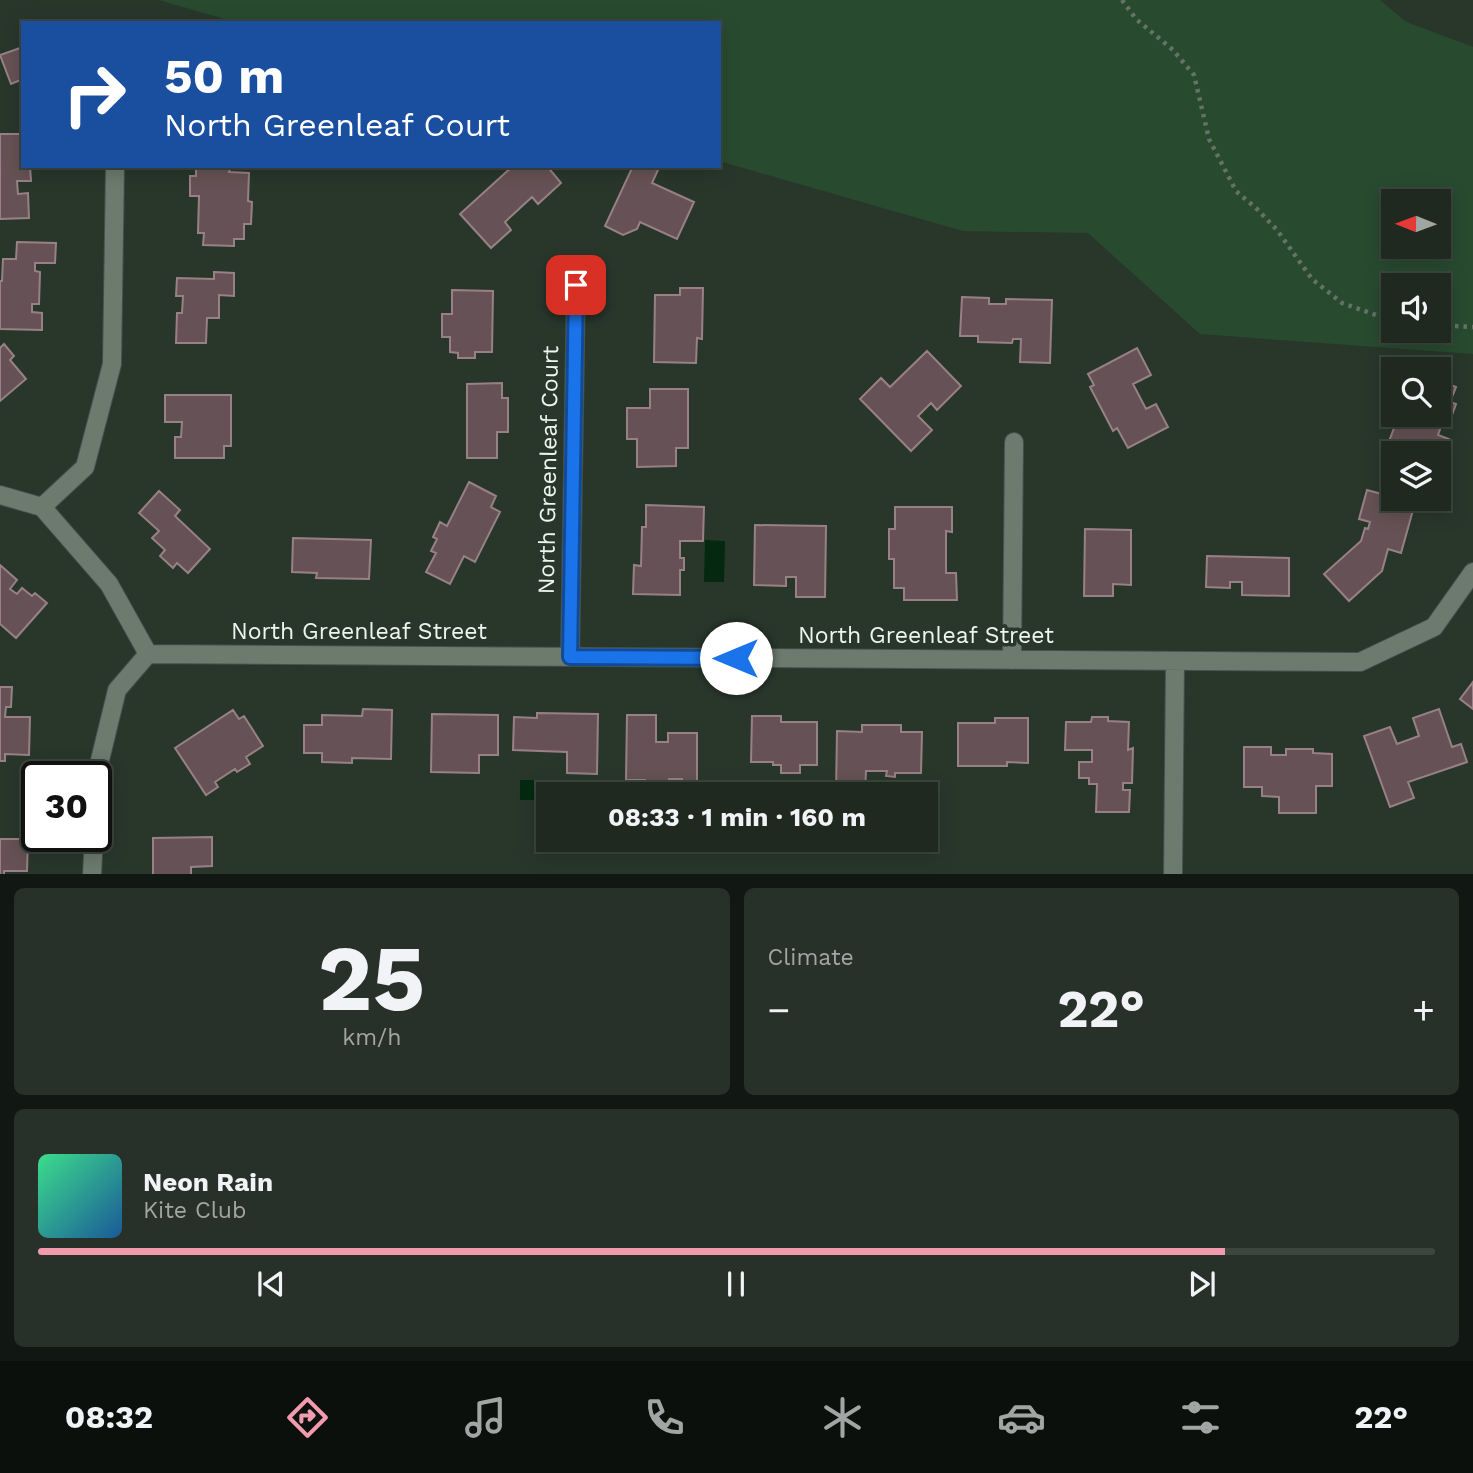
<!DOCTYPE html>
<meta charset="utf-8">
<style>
body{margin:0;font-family:"Work Sans",sans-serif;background:#273129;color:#f1f3f6;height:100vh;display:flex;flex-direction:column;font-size:26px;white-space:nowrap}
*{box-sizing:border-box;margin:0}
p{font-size:23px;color:#a1a6a5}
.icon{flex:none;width:38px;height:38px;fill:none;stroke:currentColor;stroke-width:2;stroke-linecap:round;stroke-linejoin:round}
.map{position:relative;height:874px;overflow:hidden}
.sheet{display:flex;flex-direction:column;gap:14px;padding:14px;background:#111712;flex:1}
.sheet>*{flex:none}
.banner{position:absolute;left:21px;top:21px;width:700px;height:147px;border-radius:0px;box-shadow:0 4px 18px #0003,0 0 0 2px #3c453e;background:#1a4fa0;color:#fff;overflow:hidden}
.needle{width:46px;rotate:271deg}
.fabs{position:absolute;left:1381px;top:189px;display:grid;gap:14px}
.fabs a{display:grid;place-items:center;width:70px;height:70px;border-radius:0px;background:#1f2920;box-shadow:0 4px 18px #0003,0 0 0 2px #3c453e;font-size:35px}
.speed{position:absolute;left:21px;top:761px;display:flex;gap:14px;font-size:35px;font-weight:700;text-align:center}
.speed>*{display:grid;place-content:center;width:91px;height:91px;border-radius:50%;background:#1f2920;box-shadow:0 4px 18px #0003,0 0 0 2px #3c453e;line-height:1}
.speed .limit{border:4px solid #111;border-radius:10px;background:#fff;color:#111}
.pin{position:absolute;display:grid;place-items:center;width:60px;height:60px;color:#fff;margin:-30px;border-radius:14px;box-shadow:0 4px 10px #0006}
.me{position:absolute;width:77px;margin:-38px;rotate:270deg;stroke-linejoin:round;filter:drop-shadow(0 0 5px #0008)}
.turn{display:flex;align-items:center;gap:24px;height:147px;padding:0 28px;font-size:32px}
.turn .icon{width:91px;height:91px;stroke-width:2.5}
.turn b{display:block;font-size:49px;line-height:60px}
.big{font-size:52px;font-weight:700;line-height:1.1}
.sheet .card{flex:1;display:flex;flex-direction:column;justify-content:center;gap:10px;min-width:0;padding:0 24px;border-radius:10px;background:#273129}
.sheet .dial{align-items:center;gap:0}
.dial b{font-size:91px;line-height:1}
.song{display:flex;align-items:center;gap:21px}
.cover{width:84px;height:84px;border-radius:10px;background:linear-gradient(135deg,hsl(150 70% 55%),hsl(210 70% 35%))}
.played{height:7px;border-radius:4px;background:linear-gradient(90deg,#f29aae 85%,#3c453e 85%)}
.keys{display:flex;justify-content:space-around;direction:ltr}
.heat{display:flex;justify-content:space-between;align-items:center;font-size:38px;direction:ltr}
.sheet .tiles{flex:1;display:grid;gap:14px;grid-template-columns:1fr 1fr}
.card:last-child{grid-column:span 2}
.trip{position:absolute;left:536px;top:782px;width:402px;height:70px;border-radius:0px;background:#1f2920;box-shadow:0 4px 18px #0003,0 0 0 2px #3c453e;font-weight:700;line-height:70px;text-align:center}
.tab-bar{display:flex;height:112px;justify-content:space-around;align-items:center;background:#0c100d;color:#a1a6a5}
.tab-bar .icon{width:49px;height:49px}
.tab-bar .current{color:#f29aae}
.tab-bar b{font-size:32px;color:#f1f3f6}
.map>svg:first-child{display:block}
</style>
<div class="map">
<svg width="1473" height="875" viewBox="0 0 1473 875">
<rect width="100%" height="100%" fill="#29372b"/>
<path fill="#284b30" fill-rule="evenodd" d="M 159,0 L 1380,0 L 1406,22 L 1473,47 L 1473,354 L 1200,334 L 1088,233 L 963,231 L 719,161 L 719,23 L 238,23 ZM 1393,201 L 1438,201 L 1438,247 L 1393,247 ZM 1393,285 L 1438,285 L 1438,331 L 1393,331 Z"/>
<path fill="#052910" d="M 705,540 L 725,541 L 724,582 L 704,582 Z
M 520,780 L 565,780 L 565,794 L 548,794 L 548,800 L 520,800 Z"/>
<path fill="#665256" stroke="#978186" stroke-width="2" d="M 23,47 L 23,79 L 11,84 L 0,55 Z
M 0,134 L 23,134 L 23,166 L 30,166 L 31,181 L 17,181 L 18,194 L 28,193 L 29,218 L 0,219 Z
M 513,166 L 547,166 L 561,183 L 538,204 L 532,197 L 505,222 L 511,230 L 491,248 L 460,214 Z
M 633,166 L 651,166 L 658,170 L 652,183 L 694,202 L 677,239 L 640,222 L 637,229 L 623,235 L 605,226 Z
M 196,168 L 230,169 L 229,172 L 249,173 L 248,201 L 252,202 L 251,224 L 244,224 L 244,239 L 234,239 L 234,246 L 203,245 L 204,233 L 198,233 L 199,196 L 190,196 L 190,176 L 196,176 Z
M 17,242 L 56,243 L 55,263 L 35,263 L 35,271 L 40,272 L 39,304 L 32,304 L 32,312 L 42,313 L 42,330 L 0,329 L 0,281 L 2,281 L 3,259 L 16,259 Z
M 214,272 L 234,273 L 234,296 L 219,295 L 219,318 L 207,318 L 206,343 L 176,343 L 177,313 L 182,313 L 183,296 L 176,296 L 177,278 L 214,279 Z
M 680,288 L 703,288 L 702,339 L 697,338 L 696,363 L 654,362 L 655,295 L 680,295 Z
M 452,290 L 493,291 L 492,352 L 475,352 L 475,358 L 458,358 L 458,353 L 450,352 L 450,337 L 442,337 L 442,314 L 452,314 Z
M 962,297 L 989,298 L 989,304 L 1006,304 L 1006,299 L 1052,300 L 1050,363 L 1020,362 L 1021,339 L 1013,339 L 1012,343 L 978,342 L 978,336 L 960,336 Z
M 4,344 L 14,356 L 10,360 L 26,379 L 0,401 L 0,348 Z
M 1137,348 L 1151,375 L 1133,384 L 1146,409 L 1156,404 L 1168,427 L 1128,448 L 1117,428 L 1113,431 L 1090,387 L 1094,385 L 1088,374 Z
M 927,351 L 961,386 L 937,410 L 931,403 L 918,416 L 932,430 L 911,451 L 860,399 L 881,378 L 890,387 Z
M 1438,380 L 1456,387 L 1450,402 L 1456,404 L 1449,423 L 1443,421 L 1438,435 L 1449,439 L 1440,464 L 1438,453 L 1413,453 L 1388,444 L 1399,415 L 1438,415 Z
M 502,383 L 502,398 L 508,398 L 508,432 L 497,432 L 497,458 L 467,458 L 467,384 Z
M 650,389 L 688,389 L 688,448 L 676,448 L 676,466 L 637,467 L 637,439 L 627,439 L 627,408 L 650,408 Z
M 165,395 L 231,395 L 231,446 L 224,446 L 224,458 L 175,458 L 175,437 L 181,437 L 182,422 L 165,422 Z
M 469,482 L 496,496 L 491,507 L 500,512 L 475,562 L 464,556 L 450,584 L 426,572 L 436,553 L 431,551 L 437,539 L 433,537 L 440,522 L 447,526 Z
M 1367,490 L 1415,503 L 1401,553 L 1388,549 L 1382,571 L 1349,601 L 1324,574 L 1361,541 L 1365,528 L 1368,529 L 1370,522 L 1359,519 Z
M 159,491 L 180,510 L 175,516 L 210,549 L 188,573 L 177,563 L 173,568 L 160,556 L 165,550 L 152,538 L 159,531 L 139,513 Z
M 646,505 L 704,507 L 703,541 L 680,541 L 680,558 L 684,558 L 684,570 L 680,570 L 680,595 L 633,594 L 634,565 L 641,566 L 642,527 L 646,527 Z
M 895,507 L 952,507 L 952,532 L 946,531 L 946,573 L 956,573 L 957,600 L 904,600 L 904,588 L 894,588 L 894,559 L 889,559 L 889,529 L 895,529 Z
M 755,525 L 826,526 L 825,597 L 796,597 L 796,577 L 786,577 L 786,586 L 754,585 Z
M 1085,529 L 1131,530 L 1131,585 L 1113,584 L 1113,596 L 1084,596 Z
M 293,538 L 371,540 L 369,579 L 316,578 L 317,573 L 292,572 Z
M 1207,556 L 1289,558 L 1289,596 L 1242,595 L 1242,582 L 1230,582 L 1230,588 L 1206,587 Z
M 0,565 L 17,580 L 10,589 L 17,594 L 22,588 L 32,596 L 35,593 L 47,603 L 16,638 L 0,624 Z
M 1473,682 L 1473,709 L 1460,699 Z
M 0,687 L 12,687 L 11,707 L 6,707 L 5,717 L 30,717 L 29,755 L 5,754 L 5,761 L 0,761 Z
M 363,709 L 392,710 L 391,759 L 352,758 L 352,763 L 322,762 L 322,753 L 304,753 L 304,725 L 322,725 L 322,715 L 362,716 Z
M 1439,709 L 1452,747 L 1461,744 L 1467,762 L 1408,782 L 1414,798 L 1390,807 L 1364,736 L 1390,727 L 1397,744 L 1419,736 L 1413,718 Z
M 233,710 L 239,719 L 244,716 L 263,746 L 246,757 L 250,764 L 237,772 L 235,769 L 215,782 L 218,787 L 206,795 L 175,748 Z
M 537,713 L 598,714 L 597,774 L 567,773 L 567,752 L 513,750 L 514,717 L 537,718 Z
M 432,714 L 498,715 L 498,755 L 479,755 L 479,773 L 431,772 Z
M 627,715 L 656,715 L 656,742 L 668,742 L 668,733 L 697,733 L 697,784 L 682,784 L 682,779 L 669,779 L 669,790 L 645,790 L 645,780 L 626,780 Z
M 752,716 L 781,716 L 781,722 L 817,722 L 817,765 L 800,765 L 800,773 L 781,773 L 781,765 L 773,765 L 773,762 L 751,762 Z
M 1092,717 L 1108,717 L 1108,721 L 1129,722 L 1128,750 L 1133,748 L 1132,783 L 1123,783 L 1123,790 L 1130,790 L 1129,812 L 1096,812 L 1097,784 L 1089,784 L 1089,778 L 1079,778 L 1079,762 L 1092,762 L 1092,750 L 1065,750 L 1066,722 L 1091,722 Z
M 995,718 L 1028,718 L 1028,763 L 1007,762 L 1007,766 L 958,766 L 958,723 L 995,723 Z
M 862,725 L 901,725 L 901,732 L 922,732 L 921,773 L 895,773 L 895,777 L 886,776 L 887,771 L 866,771 L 865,794 L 836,794 L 837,731 L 862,732 Z
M 1244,747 L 1271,747 L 1271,755 L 1286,755 L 1286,749 L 1313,749 L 1313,753 L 1332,754 L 1332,786 L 1316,786 L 1316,813 L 1279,813 L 1279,797 L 1262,796 L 1262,787 L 1244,787 Z
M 212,837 L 212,866 L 191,867 L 191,875 L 153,875 L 153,838 Z
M 0,839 L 28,839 L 27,871 L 4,871 L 4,875 L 0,875 Z"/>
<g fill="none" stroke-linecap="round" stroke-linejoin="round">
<defs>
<path id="street" d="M 0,495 L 42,507 L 109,584 L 148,654
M 42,507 L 85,467 L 112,364 L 115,166
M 148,654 L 1360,662 L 1434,627 L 1473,572
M 570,657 L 576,285
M 1012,660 L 1014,442
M 96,810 L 100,760 L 117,690 L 148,654
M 92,875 L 94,836
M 1173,875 L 1175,661"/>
</defs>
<use href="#street" stroke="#465248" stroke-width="20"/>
<path stroke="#667268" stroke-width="4.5" stroke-dasharray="3.5 5" stroke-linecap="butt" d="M 1122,0 L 1136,19 L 1173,50 L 1194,75 L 1209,139 L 1236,191 L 1257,209 L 1277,230 L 1312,279 L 1342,303 L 1393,321
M 1438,325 L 1473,327"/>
<use href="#street" stroke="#6c7b6e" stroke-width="18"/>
</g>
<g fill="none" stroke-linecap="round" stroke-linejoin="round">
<defs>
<path id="route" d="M 576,285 L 570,657 L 736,658"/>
</defs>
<use href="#route" stroke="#114b97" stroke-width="18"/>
<use href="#route" stroke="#1a73e8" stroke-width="12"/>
</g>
<g text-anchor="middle" stroke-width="7" stroke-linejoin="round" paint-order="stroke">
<g font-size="23" fill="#edf5ee" stroke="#29372b">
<text transform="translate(548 470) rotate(-89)" y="8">North Greenleaf Court</text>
<text x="359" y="639">North Greenleaf Street</text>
<text x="926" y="643">North Greenleaf Street</text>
</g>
</g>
</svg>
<div class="fabs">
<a><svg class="needle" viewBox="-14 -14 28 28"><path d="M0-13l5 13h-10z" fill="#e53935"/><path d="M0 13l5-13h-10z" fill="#a1a6a5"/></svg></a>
<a><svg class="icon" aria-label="sound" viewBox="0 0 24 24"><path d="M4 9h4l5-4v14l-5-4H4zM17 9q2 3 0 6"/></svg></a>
<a><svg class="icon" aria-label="search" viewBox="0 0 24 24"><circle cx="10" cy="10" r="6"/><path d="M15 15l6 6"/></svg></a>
<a><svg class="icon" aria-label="layers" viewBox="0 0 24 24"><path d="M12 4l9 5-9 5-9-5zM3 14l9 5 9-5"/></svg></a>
</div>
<div class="speed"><div class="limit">30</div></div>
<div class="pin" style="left:576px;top:285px;background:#d93025"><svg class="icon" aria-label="arrive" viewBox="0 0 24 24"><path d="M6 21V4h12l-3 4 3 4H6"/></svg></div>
<svg class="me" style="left:736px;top:658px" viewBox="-20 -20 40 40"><circle r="19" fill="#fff"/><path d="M0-13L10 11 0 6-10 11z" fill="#1a73e8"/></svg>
<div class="trip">08:33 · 1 min · 160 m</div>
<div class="banner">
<div class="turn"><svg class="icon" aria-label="right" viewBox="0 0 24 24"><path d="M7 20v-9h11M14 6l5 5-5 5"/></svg><div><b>50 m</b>North Greenleaf Court</div></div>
</div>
</div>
<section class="sheet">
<div class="tiles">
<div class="card dial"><b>25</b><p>km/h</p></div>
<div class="card"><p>Climate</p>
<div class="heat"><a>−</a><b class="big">22°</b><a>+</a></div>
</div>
<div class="card">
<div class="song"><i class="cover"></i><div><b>Neon Rain</b><p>Kite Club</p></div></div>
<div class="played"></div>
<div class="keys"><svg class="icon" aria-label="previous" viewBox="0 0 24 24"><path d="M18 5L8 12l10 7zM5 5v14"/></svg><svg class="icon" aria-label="pause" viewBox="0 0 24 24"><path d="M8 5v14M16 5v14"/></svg><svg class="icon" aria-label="next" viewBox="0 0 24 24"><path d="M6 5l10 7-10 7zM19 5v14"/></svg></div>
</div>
</div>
</section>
<nav class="tab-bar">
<b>08:32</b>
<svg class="icon current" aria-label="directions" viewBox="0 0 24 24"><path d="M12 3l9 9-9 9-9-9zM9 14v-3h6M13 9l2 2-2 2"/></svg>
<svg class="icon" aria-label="music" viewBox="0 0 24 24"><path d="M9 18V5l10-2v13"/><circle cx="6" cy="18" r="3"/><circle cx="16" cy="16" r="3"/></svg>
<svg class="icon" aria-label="phone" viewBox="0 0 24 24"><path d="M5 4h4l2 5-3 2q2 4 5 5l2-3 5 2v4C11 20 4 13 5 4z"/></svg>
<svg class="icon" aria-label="climate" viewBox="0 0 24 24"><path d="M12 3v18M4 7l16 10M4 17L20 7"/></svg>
<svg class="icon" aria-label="car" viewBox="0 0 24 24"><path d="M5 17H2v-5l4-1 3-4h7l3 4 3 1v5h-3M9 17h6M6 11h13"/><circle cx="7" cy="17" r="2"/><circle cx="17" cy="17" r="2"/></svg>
<svg class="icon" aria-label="filters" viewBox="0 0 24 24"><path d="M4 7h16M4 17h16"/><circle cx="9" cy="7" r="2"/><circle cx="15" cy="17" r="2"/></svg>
<b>22°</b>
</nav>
